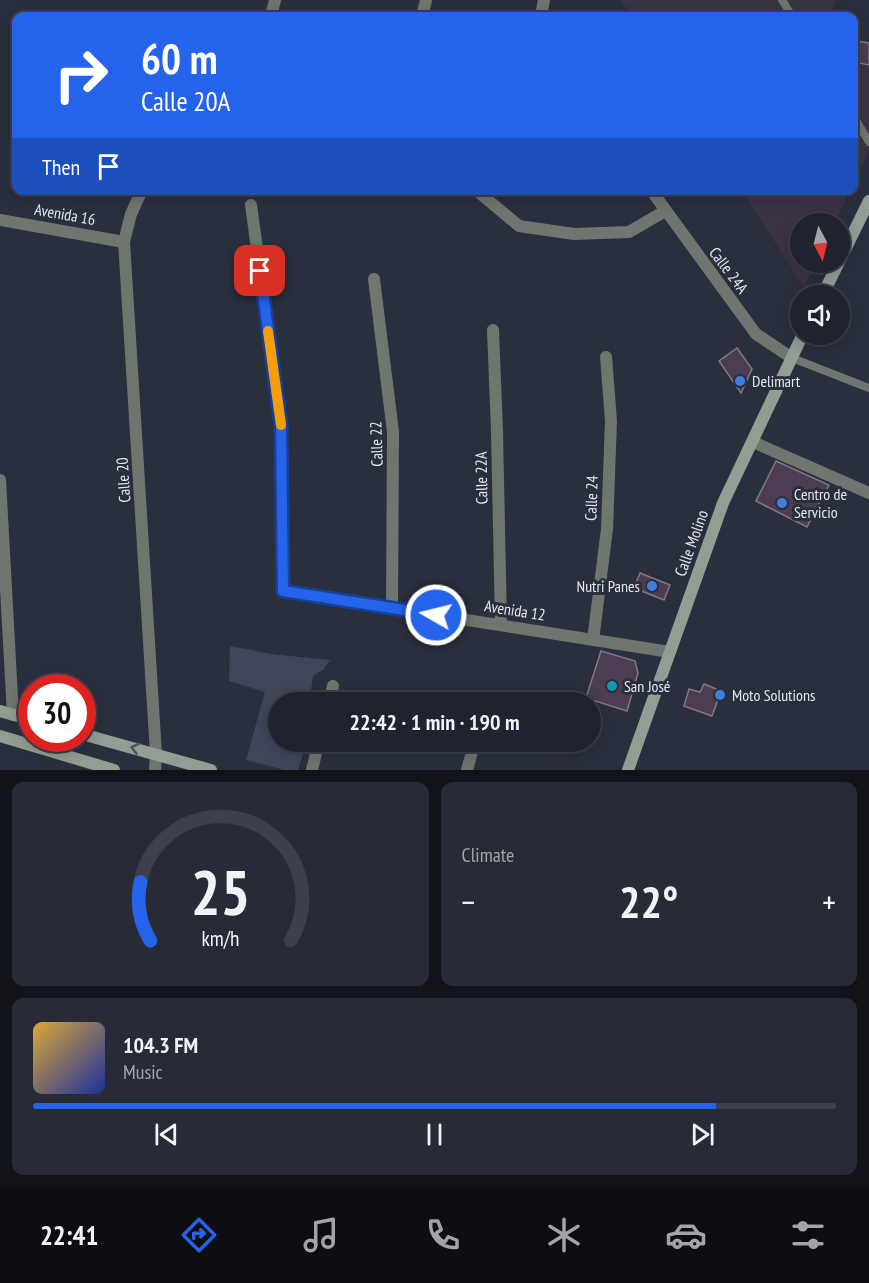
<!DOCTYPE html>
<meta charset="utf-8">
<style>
body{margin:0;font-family:"PT Sans Narrow",sans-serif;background:#282b36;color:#f1f3f6;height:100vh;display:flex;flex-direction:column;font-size:22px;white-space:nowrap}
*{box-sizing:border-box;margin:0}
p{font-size:20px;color:#a2a4aa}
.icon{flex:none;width:33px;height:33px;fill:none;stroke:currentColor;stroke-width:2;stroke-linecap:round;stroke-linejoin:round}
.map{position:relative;height:770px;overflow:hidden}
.drawer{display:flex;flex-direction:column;gap:12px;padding:12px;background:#121319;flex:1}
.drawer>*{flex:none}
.hud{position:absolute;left:12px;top:12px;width:846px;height:183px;border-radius:12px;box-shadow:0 3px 15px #0003,0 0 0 2px #3d404a;background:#2563eb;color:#fff;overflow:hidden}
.needle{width:39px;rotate:173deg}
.controls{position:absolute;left:790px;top:213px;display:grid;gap:12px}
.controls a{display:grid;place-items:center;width:60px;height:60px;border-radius:50%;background:#20232e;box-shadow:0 3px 15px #0003,0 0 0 2px #3d404a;font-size:30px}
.speed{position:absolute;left:18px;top:674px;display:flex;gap:12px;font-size:30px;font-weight:700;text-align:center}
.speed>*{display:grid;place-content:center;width:78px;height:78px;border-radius:50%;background:#20232e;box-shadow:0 3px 15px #0003,0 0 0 2px #3d404a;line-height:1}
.speed .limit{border:9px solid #d22;background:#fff;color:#111}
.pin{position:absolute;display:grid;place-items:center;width:51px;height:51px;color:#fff;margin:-26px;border-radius:12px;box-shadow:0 3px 9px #0006}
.me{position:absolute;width:66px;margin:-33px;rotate:278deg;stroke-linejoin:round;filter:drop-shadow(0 0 4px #0008)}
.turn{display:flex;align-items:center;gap:21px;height:126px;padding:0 30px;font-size:27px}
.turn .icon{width:78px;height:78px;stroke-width:2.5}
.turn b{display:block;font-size:42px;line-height:51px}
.then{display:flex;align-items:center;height:57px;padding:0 30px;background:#0003;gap:12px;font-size:22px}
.big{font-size:45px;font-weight:700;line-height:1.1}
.drawer .card{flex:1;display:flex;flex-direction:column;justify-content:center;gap:9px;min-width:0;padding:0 21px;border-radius:12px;background:#282b36}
.drawer .dial{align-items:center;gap:0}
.dial svg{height:156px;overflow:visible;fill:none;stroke:#3d404a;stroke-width:7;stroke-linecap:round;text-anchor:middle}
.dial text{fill:#f1f3f6;stroke:none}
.song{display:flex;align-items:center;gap:18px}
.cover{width:72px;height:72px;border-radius:9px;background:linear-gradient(135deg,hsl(40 70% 55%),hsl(230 70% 35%))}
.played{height:6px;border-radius:3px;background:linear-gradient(90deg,#2563eb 85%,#3d404a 85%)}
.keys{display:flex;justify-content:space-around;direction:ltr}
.heat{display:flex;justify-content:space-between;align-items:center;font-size:33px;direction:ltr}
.drawer .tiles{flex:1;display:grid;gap:12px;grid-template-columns:1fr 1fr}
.card:last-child{grid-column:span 2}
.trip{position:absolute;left:268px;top:692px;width:333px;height:60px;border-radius:30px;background:#20232e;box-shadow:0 3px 15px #0003,0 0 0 2px #3d404a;font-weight:700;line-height:60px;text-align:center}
.tab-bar{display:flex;height:96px;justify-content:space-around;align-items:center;background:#0d0e12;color:#a2a4aa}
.tab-bar .icon{width:42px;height:42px}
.tab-bar .current{color:#2563eb}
.tab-bar b{font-size:27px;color:#f1f3f6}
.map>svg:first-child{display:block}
</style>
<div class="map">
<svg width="869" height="770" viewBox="0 0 869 770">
<rect width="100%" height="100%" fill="#2a2f3e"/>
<path fill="#3c3342" d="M 621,0 L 835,0 L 831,16 L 631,16 Z
M 854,63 L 869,66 L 869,151 L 854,183 Z
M 742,191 L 850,191 L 834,223 L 801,224 L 801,262 L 816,263 L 804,287 Z"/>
<path fill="#3f4659" d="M 230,646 L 271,654 L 330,660 L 324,669 L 313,676 L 311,690 L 319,702 L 279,702 L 279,741 L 307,741 L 298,770 L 285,770 L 246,760 L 265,692 L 229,681 Z"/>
<path fill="#4c3d53" stroke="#827787" stroke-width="1.5" d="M 857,41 L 869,43 L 869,65 L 854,62 Z
M 737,348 L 752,369 L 741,393 L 719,361 Z
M 776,461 L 829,485 L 807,527 L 756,501 Z
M 640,573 L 670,585 L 664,600 L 634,588 Z
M 601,651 L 635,661 L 638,673 L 627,711 L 586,698 Z
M 704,684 L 721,691 L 712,716 L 684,706 L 689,689 L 700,692 Z"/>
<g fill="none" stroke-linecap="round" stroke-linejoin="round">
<path stroke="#6f756f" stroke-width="8" d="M 782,0 L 792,16
M 854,117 L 869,142
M 792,358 L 869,388"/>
<path stroke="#6f756f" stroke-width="12" d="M 271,16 L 275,0
M 422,16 L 426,0
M 541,16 L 544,0
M 142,190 L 131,214 L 124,242 L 156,754 L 155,770
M 476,190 L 519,226 L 574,234 L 629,232 L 665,211
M 651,190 L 756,334 L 792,358
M 251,205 L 281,425 L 283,591 L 670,652
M 0,220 L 124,242
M 374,279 L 393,432 L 392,609
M 493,330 L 497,431 L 501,624
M 753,442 L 869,493
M 0,480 L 13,715
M 593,640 L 607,529 L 611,421 L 606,357
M 329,702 L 333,686
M 312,770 L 319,741
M 467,770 L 475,741"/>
<path stroke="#929d93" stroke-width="12" d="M 840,260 L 869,201
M 822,296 L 839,262
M 0,711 L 32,720
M 82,734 L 211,770
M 0,736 L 114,770
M 628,770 L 723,503 L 803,334"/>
</g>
<defs><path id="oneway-chevron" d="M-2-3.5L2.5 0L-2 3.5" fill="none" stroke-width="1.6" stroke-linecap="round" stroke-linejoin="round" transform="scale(1.5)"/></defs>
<use stroke="#4e565c" href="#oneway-chevron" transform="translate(135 748) rotate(-165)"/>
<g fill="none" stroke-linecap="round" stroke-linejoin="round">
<defs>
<path id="route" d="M 260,271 L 281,425 L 283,591 L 436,615"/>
</defs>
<use href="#route" stroke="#184099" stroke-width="15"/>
<use href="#route" stroke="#2563eb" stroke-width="10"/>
<path stroke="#f59e0b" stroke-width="10" d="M 268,331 L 281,425"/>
</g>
<g fill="#3f7fe0" stroke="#2a2f3e" stroke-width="2">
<circle cx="740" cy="381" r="6"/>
<circle cx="782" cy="503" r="6"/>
<circle cx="652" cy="586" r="6"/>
<circle cx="720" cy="695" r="6"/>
</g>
<circle fill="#0f9aa8" stroke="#2a2f3e" stroke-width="2" cx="612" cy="686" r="6"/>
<g text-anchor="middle" stroke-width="6" stroke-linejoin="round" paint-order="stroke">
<g font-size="16" fill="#e4e7f1" stroke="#2a2f3e">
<text transform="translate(65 214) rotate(10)" y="6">Avenida 16</text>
<text transform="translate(729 270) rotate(53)" y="6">Calle 24A</text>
<text transform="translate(376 444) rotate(-92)" y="6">Calle 22</text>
<text transform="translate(481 478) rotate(-91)" y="6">Calle 22A</text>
<text transform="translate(123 480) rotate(-94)" y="6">Calle 20</text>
<text transform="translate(591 498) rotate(-88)" y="6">Calle 24</text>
<text transform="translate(691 543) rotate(-70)" y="6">Calle Molino</text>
<text transform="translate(515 610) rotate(9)" y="6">Avenida 12</text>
</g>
<g font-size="16" fill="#e4e7f1" stroke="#2a2f3e" text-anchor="start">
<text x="752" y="387">Delimart</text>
<text x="794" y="500">Centro de<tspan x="794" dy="18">Servicio</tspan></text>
<text x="640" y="592" text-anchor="end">Nutri Panes</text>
<text x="624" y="692">San José</text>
<text x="732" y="701">Moto Solutions</text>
</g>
</g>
</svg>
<div class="controls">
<a><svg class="needle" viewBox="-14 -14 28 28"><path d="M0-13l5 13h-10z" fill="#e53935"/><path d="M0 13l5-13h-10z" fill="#a2a4aa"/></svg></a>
<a><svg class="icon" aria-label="sound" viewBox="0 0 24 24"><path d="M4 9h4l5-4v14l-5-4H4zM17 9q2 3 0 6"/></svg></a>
</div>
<div class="speed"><div class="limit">30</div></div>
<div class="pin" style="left:260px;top:271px;background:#d93025"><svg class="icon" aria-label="arrive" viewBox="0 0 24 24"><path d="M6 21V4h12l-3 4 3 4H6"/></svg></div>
<svg class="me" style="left:436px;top:615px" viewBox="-20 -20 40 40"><circle r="17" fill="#2563eb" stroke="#fff" stroke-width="3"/><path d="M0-11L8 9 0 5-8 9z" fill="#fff"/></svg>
<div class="trip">22:42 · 1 min · 190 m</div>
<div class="hud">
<div class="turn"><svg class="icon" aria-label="right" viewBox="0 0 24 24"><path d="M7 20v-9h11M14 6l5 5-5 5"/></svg><div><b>60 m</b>Calle 20A</div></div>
<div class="then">Then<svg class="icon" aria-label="arrive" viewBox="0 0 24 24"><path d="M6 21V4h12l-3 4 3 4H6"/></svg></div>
</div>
</div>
<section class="drawer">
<div class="tiles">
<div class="card dial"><svg viewBox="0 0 100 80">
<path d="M14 69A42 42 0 1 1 86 69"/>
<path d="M14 69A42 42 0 0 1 9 39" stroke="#2563eb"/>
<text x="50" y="56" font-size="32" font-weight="700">25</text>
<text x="50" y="72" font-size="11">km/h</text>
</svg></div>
<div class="card"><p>Climate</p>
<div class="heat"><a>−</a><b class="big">22°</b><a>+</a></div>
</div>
<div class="card">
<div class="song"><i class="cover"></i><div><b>104.3 FM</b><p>Music</p></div></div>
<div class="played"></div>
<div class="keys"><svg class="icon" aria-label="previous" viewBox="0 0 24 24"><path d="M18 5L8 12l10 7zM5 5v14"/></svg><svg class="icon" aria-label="pause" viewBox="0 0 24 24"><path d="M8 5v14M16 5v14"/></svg><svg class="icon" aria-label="next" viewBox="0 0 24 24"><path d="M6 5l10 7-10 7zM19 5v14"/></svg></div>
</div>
</div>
</section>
<nav class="tab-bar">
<b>22:41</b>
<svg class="icon current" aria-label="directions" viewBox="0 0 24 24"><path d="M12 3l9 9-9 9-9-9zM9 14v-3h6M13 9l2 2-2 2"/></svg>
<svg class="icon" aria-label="music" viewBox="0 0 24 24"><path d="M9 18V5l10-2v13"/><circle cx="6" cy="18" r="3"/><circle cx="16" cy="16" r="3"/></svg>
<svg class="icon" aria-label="phone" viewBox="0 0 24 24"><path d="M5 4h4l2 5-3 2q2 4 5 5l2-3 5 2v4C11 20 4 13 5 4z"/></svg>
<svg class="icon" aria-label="climate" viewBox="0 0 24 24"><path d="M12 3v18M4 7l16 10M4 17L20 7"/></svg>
<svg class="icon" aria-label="car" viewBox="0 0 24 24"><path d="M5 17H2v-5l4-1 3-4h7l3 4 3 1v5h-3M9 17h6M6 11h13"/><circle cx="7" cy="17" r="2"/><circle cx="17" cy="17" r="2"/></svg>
<svg class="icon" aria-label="filters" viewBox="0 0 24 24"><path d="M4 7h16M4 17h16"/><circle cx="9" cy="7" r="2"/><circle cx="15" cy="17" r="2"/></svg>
</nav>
